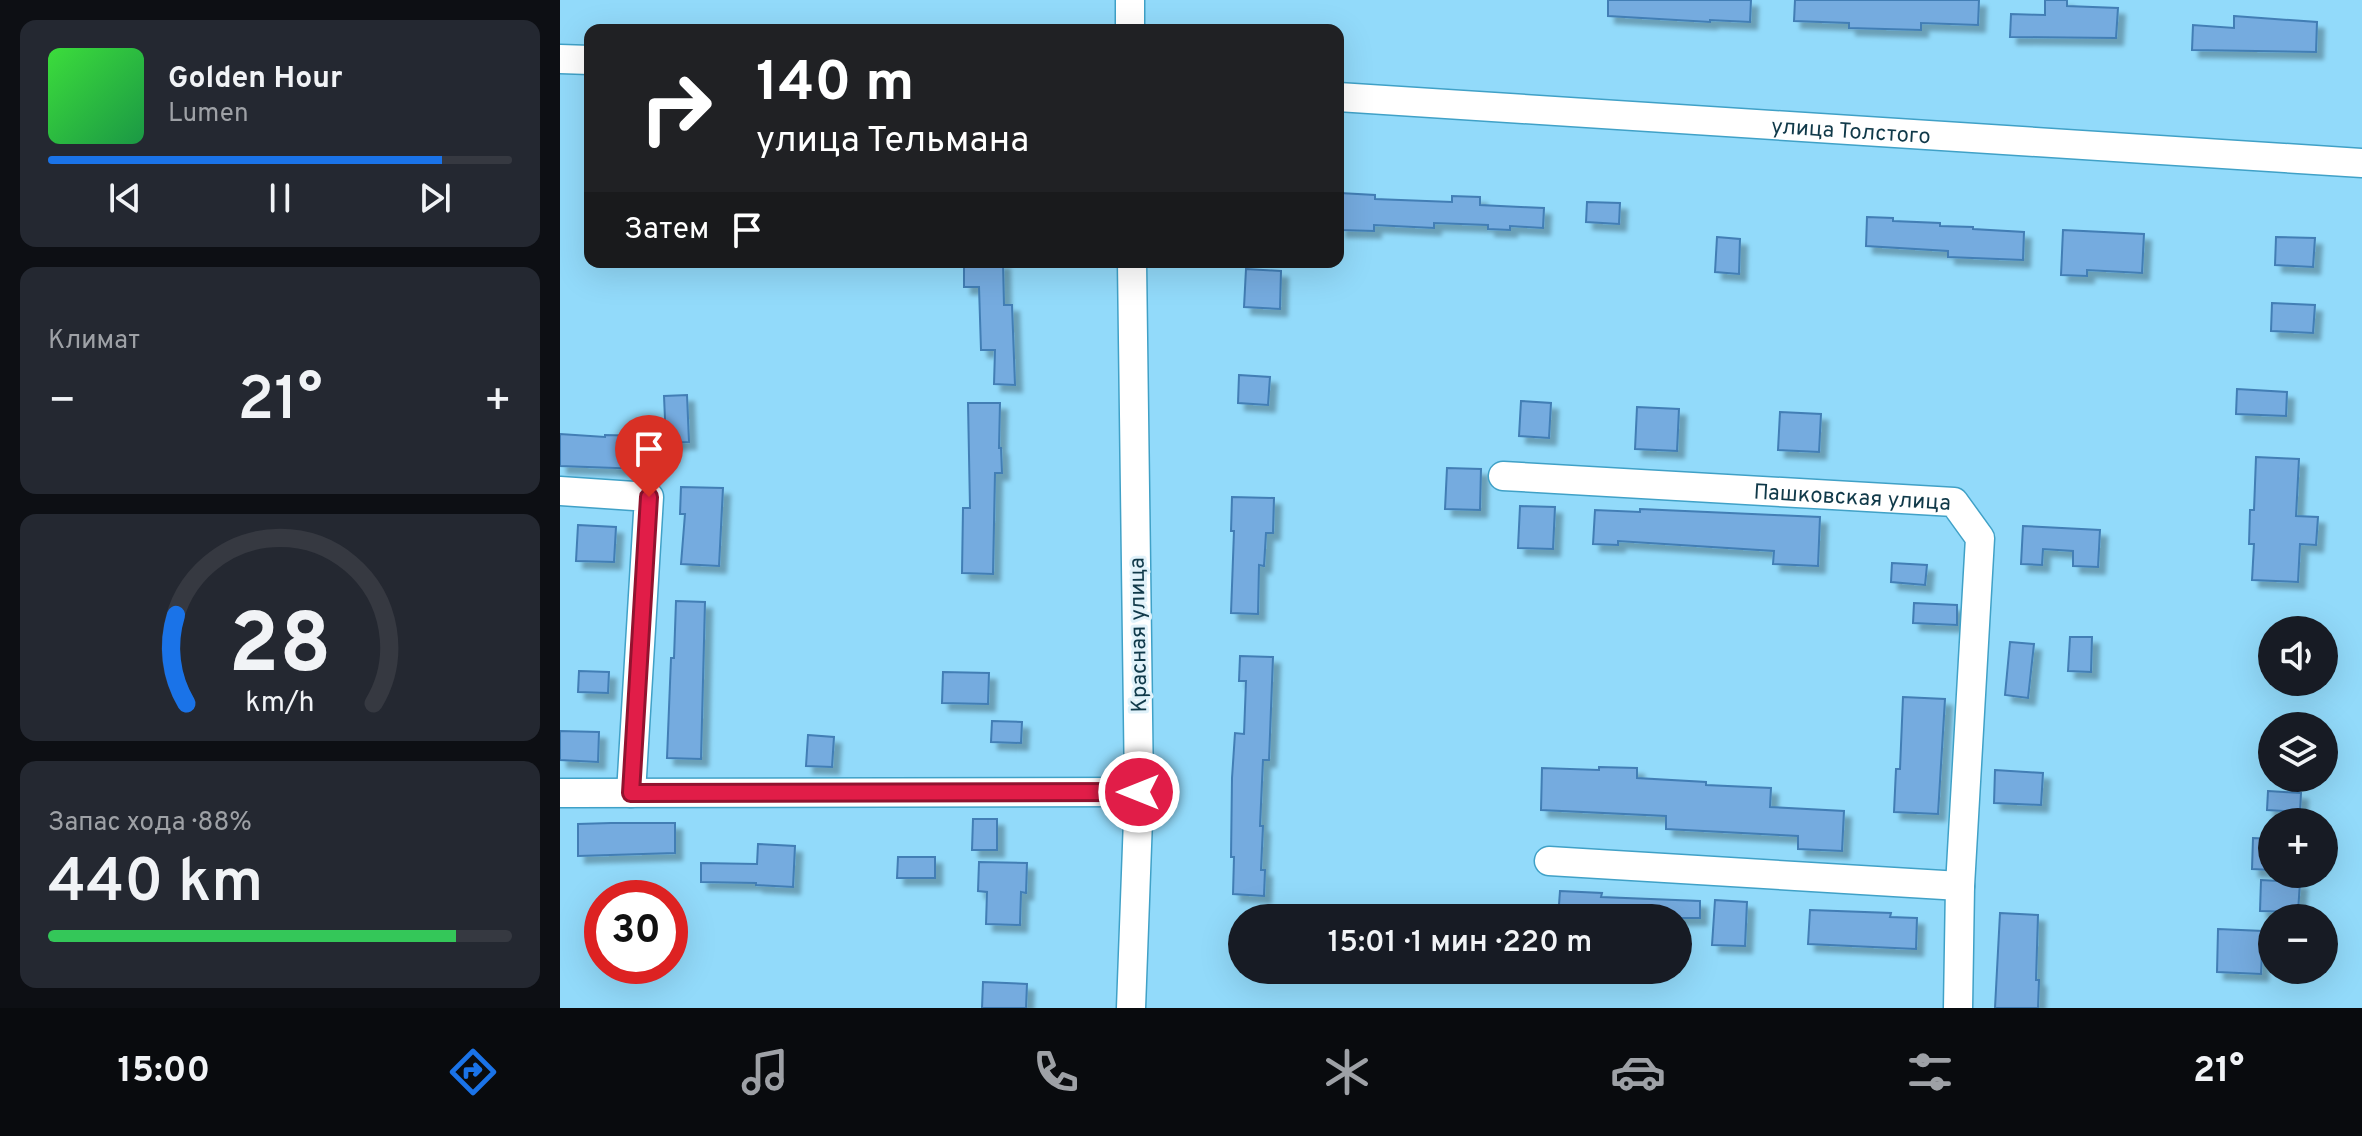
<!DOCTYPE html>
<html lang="ru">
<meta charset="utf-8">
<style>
body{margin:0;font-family:Overpass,sans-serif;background:#242831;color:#f1f3f6;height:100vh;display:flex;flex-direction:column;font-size:30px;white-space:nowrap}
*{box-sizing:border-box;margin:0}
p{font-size:26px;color:#9ea1a6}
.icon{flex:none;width:44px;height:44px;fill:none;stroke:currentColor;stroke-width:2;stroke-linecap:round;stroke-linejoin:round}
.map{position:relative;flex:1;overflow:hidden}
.panel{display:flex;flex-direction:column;gap:20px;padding:20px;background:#0d0f14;width:560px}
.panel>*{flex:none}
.banner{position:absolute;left:24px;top:24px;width:760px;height:244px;border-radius:16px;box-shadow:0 8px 32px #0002;background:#202124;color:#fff;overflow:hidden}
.controls{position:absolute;left:1698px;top:616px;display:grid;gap:16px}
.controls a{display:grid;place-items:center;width:80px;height:80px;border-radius:50%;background:#171b24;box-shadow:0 8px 32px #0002;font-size:40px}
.speed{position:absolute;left:24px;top:880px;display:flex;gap:16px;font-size:40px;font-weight:700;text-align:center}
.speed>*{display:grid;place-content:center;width:104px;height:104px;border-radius:50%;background:#171b24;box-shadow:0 8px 32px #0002;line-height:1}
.speed .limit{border:12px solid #d22;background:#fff;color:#111}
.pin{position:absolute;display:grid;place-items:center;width:68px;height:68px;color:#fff;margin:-82px -34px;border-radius:50% 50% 50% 0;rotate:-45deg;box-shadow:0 0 8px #0007}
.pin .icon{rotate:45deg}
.me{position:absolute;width:88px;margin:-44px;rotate:270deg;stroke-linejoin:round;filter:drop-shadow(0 0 6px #0008)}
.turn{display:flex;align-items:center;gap:28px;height:168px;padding:0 40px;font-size:36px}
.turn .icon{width:104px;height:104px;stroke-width:2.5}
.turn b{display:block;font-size:56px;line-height:68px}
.then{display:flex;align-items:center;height:76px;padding:0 40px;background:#0003;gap:16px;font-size:30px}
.big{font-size:60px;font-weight:600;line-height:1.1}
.panel .widget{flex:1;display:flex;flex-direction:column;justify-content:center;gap:12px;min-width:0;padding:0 28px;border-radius:16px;background:#242831}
.panel .dial{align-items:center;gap:0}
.dial svg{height:208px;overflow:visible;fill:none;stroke:#363941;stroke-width:7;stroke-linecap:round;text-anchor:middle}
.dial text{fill:#f1f3f6;stroke:none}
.song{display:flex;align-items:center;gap:24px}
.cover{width:96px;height:96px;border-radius:12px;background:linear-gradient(135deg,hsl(120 70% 55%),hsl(140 70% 35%))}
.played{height:8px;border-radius:4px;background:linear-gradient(90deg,#1a73e8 85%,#363941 85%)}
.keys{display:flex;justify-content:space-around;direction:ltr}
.heat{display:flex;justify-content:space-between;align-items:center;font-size:44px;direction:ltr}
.charge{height:12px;border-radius:6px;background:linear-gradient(90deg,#34c759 88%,#363941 0)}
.trip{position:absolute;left:668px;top:904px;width:464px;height:80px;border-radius:40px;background:#171b24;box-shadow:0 8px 32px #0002;font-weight:600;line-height:80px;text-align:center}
.menu{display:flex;height:128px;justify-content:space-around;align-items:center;background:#090b0e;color:#9ea1a6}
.menu .icon{width:56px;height:56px}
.menu .on{color:#1a73e8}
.menu b{font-size:36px;color:#f1f3f6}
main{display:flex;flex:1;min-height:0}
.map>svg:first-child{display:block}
</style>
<main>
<section class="panel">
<div class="widget">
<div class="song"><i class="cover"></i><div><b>Golden Hour</b><p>Lumen</p></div></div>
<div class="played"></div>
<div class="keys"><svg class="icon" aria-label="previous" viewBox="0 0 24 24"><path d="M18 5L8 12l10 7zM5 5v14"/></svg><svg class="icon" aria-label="pause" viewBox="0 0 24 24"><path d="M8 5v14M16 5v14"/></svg><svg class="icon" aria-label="next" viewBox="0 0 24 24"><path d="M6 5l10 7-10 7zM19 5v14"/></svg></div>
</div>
<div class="widget"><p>Климат</p>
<div class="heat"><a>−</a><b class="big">21°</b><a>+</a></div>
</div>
<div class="widget dial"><svg viewBox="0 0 100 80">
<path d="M14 69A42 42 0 1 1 86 69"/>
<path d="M14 69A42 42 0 0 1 10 35" stroke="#1a73e8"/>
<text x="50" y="56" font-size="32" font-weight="700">28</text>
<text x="50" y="72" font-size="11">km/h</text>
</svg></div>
<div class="widget"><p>Запас хода · 88%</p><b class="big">440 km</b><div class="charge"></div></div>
</section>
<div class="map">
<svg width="1802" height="1008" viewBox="0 0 1802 1008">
<defs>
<filter id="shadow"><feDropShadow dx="7" dy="7" stdDeviation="2" flood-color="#0004"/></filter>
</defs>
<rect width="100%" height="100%" fill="#92dafa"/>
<path fill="#74abdf" stroke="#427eb5" stroke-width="2" filter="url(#shadow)" d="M 1048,0 L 1191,0 L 1190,22 L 1150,20 L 1150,22 L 1048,16 Z
M 1235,0 L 1419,0 L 1418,25 L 1361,23 L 1361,30 L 1289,28 L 1289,23 L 1234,21 Z
M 1485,0 L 1507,0 L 1507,6 L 1558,8 L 1556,38 L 1450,37 L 1451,14 L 1485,15 Z
M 1674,16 L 1757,22 L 1756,52 L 1632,50 L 1633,25 L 1674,28 Z
M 780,193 L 815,195 L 815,199 L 892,202 L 892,196 L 920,197 L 920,205 L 984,208 L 983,228 L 950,226 L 950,230 L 928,229 L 928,225 L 874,223 L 874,228 L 814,225 L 814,231 L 779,230 Z
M 1027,202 L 1060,203 L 1059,224 L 1026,222 Z
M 1307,217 L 1333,218 L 1333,221 L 1380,223 L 1380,226 L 1413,227 L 1413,229 L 1464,232 L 1463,260 L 1388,257 L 1388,251 L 1306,246 Z
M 1503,230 L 1584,234 L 1582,273 L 1527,270 L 1527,276 L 1501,275 Z
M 1157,237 L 1180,239 L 1179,274 L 1155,272 Z
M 1716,237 L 1755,238 L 1753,267 L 1715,265 Z
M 404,262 L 443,262 L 444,305 L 452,305 L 455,385 L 434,384 L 435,350 L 421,350 L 419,287 L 404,287 Z
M 686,269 L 721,271 L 720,309 L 684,307 Z
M 1712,303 L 1755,305 L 1753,333 L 1711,331 Z
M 679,375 L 710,377 L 708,405 L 678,403 Z
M 1677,389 L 1727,392 L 1726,416 L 1676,414 Z
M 127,395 L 129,442 L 106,443 L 104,396 Z
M 961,401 L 991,403 L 989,438 L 959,436 Z
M 408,403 L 440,403 L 439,448 L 441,448 L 442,473 L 435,473 L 433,574 L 402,573 L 403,508 L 410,508 Z
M 1077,407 L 1119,409 L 1117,451 L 1075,449 Z
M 1220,412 L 1261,414 L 1259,452 L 1218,450 Z
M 0,434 L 45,437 L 45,435 L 85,436 L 83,469 L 0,466 Z
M 1696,457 L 1739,459 L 1736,516 L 1758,517 L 1756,545 L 1740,544 L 1738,582 L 1692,580 L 1694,544 L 1689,544 L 1690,510 L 1694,510 Z
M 887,468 L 921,469 L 920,510 L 885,509 Z
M 121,487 L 163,488 L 159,566 L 121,564 L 125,514 L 120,514 Z
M 672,497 L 714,498 L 713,533 L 706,533 L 704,566 L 699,565 L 698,614 L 671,613 L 674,531 L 671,531 Z
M 960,506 L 995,507 L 993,549 L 958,548 Z
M 1080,509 L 1260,517 L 1258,566 L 1213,564 L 1214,551 L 1058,541 L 1058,545 L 1033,544 L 1035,510 L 1080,512 Z
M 18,525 L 56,527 L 54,562 L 16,561 Z
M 1463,526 L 1540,530 L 1538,567 L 1513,566 L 1513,551 L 1483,549 L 1482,565 L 1461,564 Z
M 1332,563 L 1367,565 L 1365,585 L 1331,582 Z
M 116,601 L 145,602 L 141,759 L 107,758 L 111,658 L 114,658 Z
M 1354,603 L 1397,605 L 1397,625 L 1353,623 Z
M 1510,637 L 1532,637 L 1531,672 L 1508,671 Z
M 1450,642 L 1474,644 L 1468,698 L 1445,695 Z
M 680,656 L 713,657 L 709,760 L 703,760 L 700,826 L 703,826 L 701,870 L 705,870 L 704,896 L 673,894 L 674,857 L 671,857 L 672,778 L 675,733 L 684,734 L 686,681 L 679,681 Z
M 19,671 L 49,672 L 48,693 L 18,692 Z
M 383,672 L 429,673 L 428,704 L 382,703 Z
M 1343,697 L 1385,699 L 1378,814 L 1334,812 L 1336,769 L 1340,769 Z
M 432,721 L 462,722 L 461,743 L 431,742 Z
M 0,731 L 39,732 L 38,762 L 0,760 Z
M 248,735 L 274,737 L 272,767 L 246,766 Z
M 1039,767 L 1077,768 L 1077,778 L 1146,782 L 1146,785 L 1211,788 L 1210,807 L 1284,811 L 1282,851 L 1238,849 L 1238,836 L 1106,829 L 1106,816 L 981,810 L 982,768 L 1039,770 Z
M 1435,770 L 1483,773 L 1481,805 L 1434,803 Z
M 1708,791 L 1741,793 L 1740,812 L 1707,810 Z
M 413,819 L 437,819 L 437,850 L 412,850 Z
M 51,823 L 115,823 L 115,853 L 18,856 L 18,824 Z
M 1693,838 L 1712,839 L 1712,870 L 1692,869 Z
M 198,844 L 235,846 L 233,887 L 196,885 L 196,883 L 141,882 L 141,863 L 197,864 Z
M 338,857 L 375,857 L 375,878 L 337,878 Z
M 419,862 L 467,863 L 466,893 L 461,892 L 460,925 L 426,924 L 427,892 L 418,891 Z
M 1701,880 L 1740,882 L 1738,912 L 1700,911 Z
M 1000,891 L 1042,893 L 1041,897 L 1140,901 L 1140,918 L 998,918 Z
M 1155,900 L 1187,902 L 1185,946 L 1152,945 Z
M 1250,910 L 1331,913 L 1330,917 L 1357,918 L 1356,949 L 1248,944 Z
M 1440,913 L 1478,915 L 1476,980 L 1479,980 L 1478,1008 L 1435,1008 Z
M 1658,929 L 1703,931 L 1701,974 L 1657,972 Z
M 423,982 L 467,984 L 466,1008 L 422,1008 Z"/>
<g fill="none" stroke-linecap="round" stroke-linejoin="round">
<defs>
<g id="street">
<path d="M 570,30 L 570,0"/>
<path d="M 0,59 L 30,60"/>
<path id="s1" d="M 778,97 L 1802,163"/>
<path id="s2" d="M 943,476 L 1394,502 L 1420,538 L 1400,886 L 1398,1008"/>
<path d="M 0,491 L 89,497 L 71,793"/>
<path d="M 0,793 L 579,792"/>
<path d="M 989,861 L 1400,886"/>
<path d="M 571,1008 L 579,792 L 572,262"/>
</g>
</defs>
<use href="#street" stroke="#40a1c7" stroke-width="31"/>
<use href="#street" stroke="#fff" stroke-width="28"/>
</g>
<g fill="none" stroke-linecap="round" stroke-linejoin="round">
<defs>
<path id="route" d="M 89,497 L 71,793 L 579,792"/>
</defs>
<use href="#route" stroke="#92132f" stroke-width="20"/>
<use href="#route" stroke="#e11d48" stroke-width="14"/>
</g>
<g text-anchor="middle" stroke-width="6" stroke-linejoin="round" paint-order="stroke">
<g font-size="22" fill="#103949" stroke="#e1f2fa">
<text dy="8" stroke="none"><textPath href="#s1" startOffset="514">улица Толстого</textPath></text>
<text dy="8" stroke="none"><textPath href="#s2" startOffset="350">Пашковская улица</textPath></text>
<text transform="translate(577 635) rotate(-91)" y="8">Красная улица</text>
</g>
</g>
</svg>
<div class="controls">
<a><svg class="icon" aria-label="sound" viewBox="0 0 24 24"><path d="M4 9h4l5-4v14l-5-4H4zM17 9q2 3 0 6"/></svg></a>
<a><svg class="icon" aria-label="layers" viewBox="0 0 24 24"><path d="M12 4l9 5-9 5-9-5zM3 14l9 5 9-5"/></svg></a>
<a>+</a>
<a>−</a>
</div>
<div class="speed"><div class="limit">30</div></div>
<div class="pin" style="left:89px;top:497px;background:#d93025"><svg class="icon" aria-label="arrive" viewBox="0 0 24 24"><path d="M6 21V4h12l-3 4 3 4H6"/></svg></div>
<svg class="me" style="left:579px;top:792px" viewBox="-20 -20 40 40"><circle r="17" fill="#e11d48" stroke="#fff" stroke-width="3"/><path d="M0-11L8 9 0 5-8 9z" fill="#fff"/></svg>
<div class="trip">15:01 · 1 мин · 220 m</div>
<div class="banner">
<div class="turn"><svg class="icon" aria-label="right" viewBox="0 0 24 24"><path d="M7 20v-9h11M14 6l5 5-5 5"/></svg><div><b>140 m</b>улица Тельмана</div></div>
<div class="then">Затем<svg class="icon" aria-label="arrive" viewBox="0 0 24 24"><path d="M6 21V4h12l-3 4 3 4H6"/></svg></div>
</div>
</div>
</main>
<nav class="menu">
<b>15:00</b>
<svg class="icon on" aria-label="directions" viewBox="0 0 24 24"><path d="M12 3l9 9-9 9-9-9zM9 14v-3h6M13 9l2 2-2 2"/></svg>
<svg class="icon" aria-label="music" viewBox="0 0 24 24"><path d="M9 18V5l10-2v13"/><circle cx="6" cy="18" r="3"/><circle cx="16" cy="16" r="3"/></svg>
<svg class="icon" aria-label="phone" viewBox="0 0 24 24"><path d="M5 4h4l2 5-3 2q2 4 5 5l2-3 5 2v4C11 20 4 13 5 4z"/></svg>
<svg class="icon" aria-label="climate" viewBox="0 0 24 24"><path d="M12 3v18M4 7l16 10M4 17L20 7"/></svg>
<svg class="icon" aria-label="car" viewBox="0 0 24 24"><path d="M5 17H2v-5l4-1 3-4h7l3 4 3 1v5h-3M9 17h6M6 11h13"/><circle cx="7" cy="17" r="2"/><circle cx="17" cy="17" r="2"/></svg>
<svg class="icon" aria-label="filters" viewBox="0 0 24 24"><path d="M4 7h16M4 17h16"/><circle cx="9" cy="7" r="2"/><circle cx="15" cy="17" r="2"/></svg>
<b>21°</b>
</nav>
